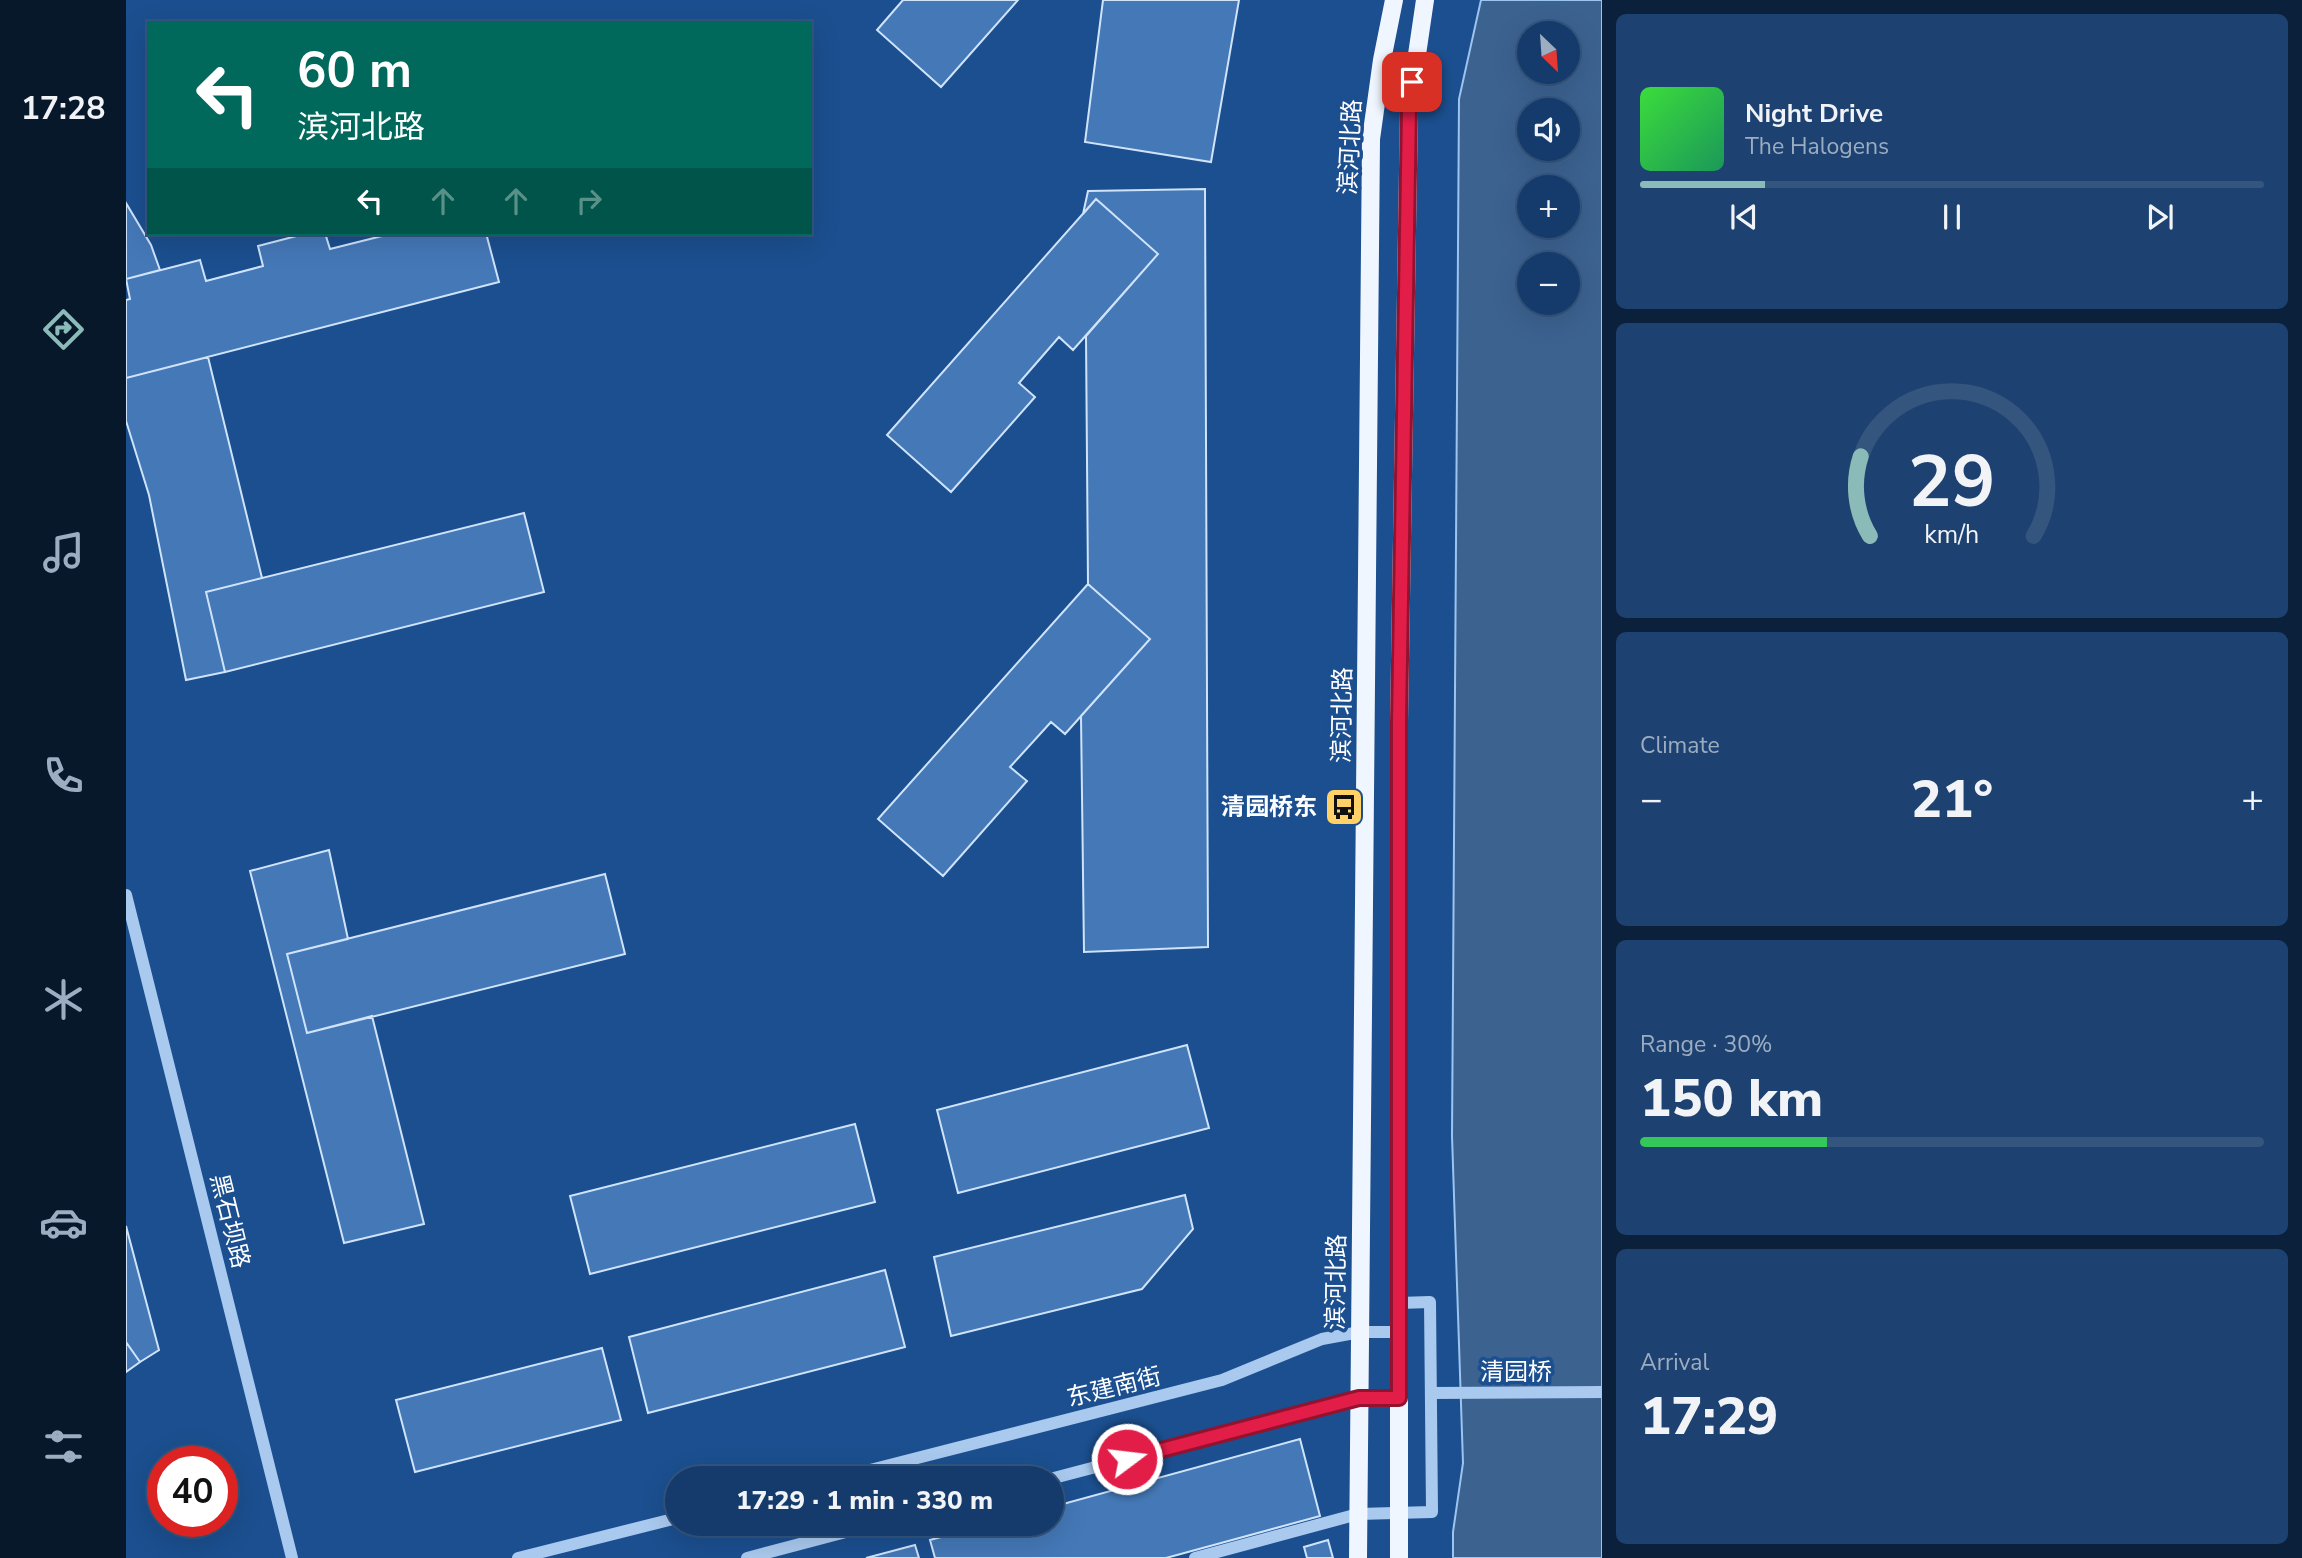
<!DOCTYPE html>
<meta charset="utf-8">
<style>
body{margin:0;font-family:"Nunito Sans","Noto Sans SC",sans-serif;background:#1d4271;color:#f1f3f6;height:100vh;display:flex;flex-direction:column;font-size:26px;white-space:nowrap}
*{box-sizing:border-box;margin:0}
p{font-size:23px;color:#9dadc1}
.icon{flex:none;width:38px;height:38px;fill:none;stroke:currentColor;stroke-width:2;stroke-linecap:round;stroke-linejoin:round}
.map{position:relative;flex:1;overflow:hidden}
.drawer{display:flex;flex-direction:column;gap:14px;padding:14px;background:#0b203b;width:700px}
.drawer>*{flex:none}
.top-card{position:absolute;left:21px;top:21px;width:665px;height:214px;border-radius:0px;box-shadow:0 7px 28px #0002,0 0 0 2px #33557e;background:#00695c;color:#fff;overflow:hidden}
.needle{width:46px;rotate:155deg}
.controls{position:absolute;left:1391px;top:21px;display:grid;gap:14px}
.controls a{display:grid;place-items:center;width:63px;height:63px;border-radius:50%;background:#143b6b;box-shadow:0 7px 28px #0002,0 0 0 2px #33557e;font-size:35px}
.speed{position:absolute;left:21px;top:1446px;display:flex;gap:14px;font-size:35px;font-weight:700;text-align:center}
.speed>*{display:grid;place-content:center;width:91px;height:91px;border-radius:50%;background:#143b6b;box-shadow:0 7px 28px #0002,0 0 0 2px #33557e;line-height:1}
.speed .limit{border:10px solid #d22;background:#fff;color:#111}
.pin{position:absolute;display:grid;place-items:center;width:60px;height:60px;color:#fff;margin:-30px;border-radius:14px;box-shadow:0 4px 10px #0006}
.me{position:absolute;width:77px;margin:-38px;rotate:75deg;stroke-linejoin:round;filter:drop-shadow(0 0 5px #0008)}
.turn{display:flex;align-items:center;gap:24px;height:147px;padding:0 35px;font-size:32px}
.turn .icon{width:91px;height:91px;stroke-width:2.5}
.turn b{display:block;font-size:49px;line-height:60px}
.lanes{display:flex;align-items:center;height:66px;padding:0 35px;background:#0003;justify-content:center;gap:35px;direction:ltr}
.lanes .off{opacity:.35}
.big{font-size:52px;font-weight:800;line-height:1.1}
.drawer .widget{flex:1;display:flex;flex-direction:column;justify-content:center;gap:10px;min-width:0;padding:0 24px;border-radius:10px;background:#1d4271}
.drawer .dial{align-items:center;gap:0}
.dial svg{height:182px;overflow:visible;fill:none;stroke:#33557e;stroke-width:7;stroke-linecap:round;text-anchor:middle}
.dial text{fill:#f1f3f6;stroke:none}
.song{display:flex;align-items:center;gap:21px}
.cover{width:84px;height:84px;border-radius:10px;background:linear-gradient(135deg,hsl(120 70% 55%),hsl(150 70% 35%))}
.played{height:7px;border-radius:4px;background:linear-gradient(90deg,#8bbbb9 20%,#33557e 20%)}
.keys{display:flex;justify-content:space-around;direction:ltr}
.heat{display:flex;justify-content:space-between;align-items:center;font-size:38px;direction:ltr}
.charge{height:10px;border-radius:5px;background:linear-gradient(90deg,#34c759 30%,#33557e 0)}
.trip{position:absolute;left:539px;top:1466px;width:399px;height:70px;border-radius:35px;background:#143b6b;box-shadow:0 7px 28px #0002,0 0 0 2px #33557e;font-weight:800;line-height:70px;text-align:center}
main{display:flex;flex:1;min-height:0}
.menu{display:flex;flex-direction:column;width:126px;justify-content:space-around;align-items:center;background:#08182b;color:#9dadc1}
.menu .icon{width:49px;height:49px}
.menu .on{color:#8bbbb9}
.menu b{font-size:32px;color:#f1f3f6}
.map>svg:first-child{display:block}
</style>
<main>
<nav class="menu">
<b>17:28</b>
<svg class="icon on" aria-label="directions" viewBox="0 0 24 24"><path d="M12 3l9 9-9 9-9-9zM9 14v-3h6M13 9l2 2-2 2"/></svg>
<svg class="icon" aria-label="music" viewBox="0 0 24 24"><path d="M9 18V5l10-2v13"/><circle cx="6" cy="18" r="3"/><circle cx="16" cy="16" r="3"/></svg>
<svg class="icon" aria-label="phone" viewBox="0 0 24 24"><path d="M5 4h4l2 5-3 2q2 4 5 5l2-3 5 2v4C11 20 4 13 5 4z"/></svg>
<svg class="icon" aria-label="climate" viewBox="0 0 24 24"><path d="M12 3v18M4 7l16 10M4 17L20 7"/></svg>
<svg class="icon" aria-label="car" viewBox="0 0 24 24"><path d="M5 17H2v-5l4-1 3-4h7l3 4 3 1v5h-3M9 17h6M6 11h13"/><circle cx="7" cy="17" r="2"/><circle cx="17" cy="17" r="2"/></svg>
<svg class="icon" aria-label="filters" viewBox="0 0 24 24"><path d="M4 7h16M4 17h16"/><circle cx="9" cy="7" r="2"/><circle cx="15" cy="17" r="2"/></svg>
</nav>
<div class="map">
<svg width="1476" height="1558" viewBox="0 0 1476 1558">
<rect width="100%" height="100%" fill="#1b4f8f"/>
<path fill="#3c6290" stroke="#9cc4f0" stroke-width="2" fill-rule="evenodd" d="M 1355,0 L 1476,0 L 1476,1558 L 1327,1558 L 1327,1532 L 1337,1463 L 1326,1136 L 1333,99 ZM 1404,33 L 1442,33 L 1442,72 L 1404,72 ZM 1404,110 L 1442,110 L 1442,149 L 1404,149 ZM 1404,187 L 1442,187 L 1442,226 L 1404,226 ZM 1404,264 L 1442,264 L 1442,303 L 1404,303 Z"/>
<path fill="#4478b7" stroke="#cfe3fa" stroke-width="2" d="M 777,0 L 892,0 L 815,87 L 751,30 Z
M 977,0 L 1113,0 L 1085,162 L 959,142 Z
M 1079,189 L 1082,947 L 958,952 L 955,716 L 1024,639 L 962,584 L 960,336 L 1032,254 L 970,199 L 957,214 L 962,191 Z
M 970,199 L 1032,254 L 947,350 L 933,337 L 893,383 L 909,397 L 825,492 L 761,435 Z
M 0,203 L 25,245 L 34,270 L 0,279 Z
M 182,233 L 199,233 L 204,249 L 256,236 L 255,233 L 360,233 L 373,282 L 0,378 L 0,300 L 4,299 L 0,279 L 74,260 L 80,281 L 137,266 L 132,246 Z
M 82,357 L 136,578 L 80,592 L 99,672 L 60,680 L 23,495 L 0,421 L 0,378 Z
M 398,513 L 418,592 L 99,672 L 80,592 Z
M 962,584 L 1024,639 L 939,734 L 925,722 L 884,767 L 901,781 L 817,876 L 752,819 Z
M 203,850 L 222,939 L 161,954 L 181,1033 L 246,1016 L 298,1224 L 218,1243 L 124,871 Z
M 479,874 L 499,954 L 181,1033 L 161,954 Z
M 1061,1045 L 1083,1128 L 832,1193 L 811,1110 Z
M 729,1124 L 749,1202 L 464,1274 L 444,1196 Z
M 1059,1195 L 1067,1229 L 1016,1289 L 825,1336 L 808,1257 Z
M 0,1226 L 33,1350 L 14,1362 L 0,1342 Z
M 759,1270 L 779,1347 L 522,1413 L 503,1337 Z
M 0,1342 L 14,1362 L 0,1372 Z
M 476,1348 L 495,1420 L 289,1472 L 270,1400 Z
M 1174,1439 L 1194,1516 L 1040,1558 L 809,1558 L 804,1540 L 863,1524 L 926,1524 L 926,1507 Z
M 1202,1540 L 1207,1558 L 1181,1558 L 1178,1547 Z
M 789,1545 L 793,1558 L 740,1558 Z"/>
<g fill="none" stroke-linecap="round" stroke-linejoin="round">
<path stroke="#a9c9ee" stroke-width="12" d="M 0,895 L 166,1558
M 1305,1393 L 1476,1392
M 709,1479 L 1096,1380 L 1196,1339 L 1234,1332 L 1273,1332
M 924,1479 L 1233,1398 L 1273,1398
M 392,1558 L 551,1518
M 621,1558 L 750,1524
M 1069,1558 L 1232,1514 L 1306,1512 L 1304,1302 L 1273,1303"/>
<path stroke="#f0f6ff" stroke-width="18" d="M 1232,1558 L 1245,139 L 1256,60 L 1268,0
M 1273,1558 L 1273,722 L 1283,109 L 1299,0"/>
</g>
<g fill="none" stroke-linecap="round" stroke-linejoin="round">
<defs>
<path id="route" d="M 1001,1459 L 1233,1398 L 1273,1398 L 1273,722 L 1283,109 L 1286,82"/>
</defs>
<use href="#route" stroke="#92132f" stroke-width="18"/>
<use href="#route" stroke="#e11d48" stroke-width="12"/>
</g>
<defs>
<symbol id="bus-square" viewBox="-11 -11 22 22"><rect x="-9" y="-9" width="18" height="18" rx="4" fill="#ffd166" stroke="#1b4f8f"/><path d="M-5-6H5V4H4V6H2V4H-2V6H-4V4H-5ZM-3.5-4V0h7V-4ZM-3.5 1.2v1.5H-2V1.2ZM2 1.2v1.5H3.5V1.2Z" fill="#111"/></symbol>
</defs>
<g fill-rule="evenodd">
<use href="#bus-square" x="1196" y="785" width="44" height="44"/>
</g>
<g text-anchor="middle" stroke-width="7" stroke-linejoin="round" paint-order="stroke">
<g font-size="24" fill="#fff" stroke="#1b4f8f">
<text transform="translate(1224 147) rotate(-87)" y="8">滨河北路</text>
<text transform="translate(1216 715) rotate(-89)" y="8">滨河北路</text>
<text transform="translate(104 1221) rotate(76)" y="8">黑石坝路</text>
<text transform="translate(1210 1282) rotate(-89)" y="8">滨河北路</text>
<text x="1390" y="1380">清园桥</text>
<text transform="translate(988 1387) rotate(-14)" y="8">东建南街</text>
</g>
<g font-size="24" font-weight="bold" fill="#fff" stroke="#1b4f8f" text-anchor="end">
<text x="1191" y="815">清园桥东</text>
</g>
</g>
</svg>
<div class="controls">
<a><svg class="needle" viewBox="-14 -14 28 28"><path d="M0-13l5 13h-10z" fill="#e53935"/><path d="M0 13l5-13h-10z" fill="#9dadc1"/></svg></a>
<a><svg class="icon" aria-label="sound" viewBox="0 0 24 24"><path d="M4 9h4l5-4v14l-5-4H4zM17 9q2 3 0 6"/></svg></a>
<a>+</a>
<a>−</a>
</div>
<div class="speed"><div class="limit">40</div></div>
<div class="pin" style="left:1286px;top:82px;background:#d93025"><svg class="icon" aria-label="arrive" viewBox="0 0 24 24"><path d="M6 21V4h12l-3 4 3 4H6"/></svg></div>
<svg class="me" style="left:1001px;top:1459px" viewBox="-20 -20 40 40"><circle r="17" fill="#e11d48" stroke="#fff" stroke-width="3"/><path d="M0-11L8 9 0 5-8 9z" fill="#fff"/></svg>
<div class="trip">17:29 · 1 min · 330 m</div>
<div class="top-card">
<div class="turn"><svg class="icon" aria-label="left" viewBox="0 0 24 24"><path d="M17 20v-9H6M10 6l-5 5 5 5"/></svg><div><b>60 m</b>滨河北路</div></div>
<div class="lanes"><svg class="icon" aria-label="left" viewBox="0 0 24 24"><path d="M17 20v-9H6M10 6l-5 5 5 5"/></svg><svg class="icon off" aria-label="ahead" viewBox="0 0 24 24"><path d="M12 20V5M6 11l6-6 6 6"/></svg><svg class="icon off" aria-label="ahead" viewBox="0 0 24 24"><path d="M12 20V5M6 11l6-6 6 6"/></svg><svg class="icon off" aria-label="right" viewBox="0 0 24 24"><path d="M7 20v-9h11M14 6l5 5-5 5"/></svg></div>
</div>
</div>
<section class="drawer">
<div class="widget">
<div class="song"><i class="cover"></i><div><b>Night Drive</b><p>The Halogens</p></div></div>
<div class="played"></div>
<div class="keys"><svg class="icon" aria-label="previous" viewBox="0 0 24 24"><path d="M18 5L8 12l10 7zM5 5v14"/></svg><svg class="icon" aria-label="pause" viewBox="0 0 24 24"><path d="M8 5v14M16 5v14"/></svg><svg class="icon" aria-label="next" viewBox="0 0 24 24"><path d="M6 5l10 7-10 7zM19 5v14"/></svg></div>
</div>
<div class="widget dial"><svg viewBox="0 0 100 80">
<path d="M14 69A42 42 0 1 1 86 69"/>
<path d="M14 69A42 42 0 0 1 10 34" stroke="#8bbbb9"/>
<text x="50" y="56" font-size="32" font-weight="700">29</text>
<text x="50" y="72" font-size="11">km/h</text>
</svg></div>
<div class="widget"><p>Climate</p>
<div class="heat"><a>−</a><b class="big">21°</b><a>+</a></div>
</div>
<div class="widget"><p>Range · 30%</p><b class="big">150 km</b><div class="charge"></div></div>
<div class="widget"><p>Arrival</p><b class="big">17:29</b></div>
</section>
</main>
